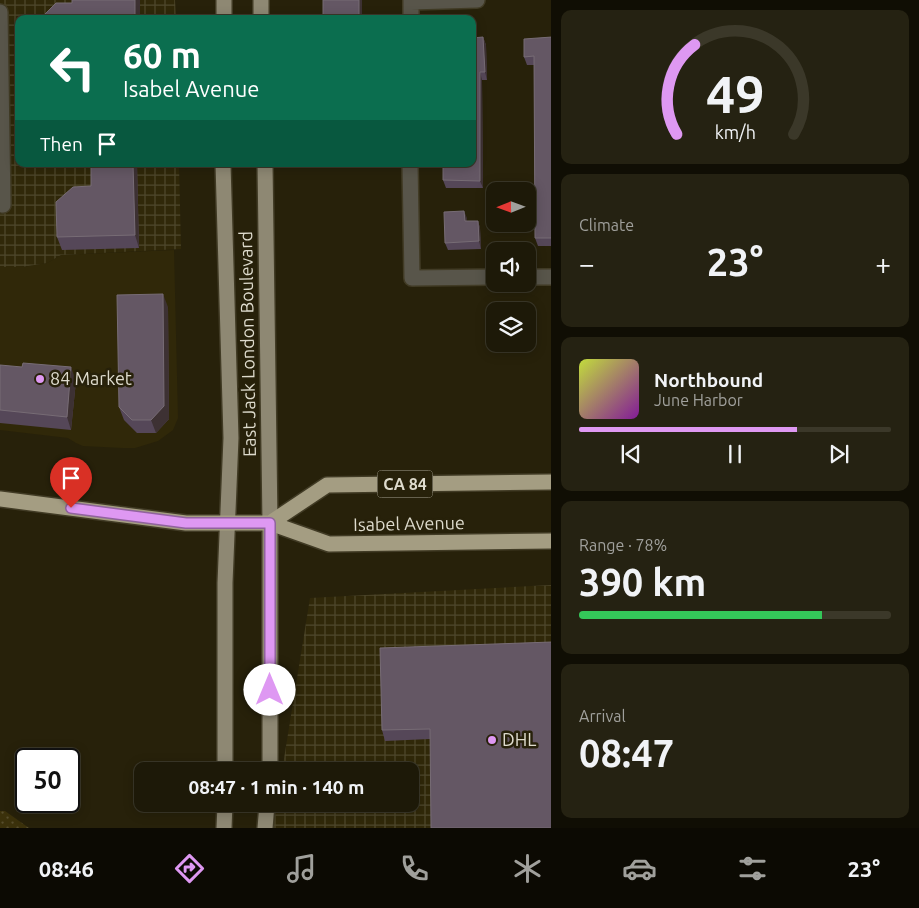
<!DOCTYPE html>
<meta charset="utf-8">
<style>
body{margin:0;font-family:Ubuntu,sans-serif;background:#252212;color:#f1f3f6;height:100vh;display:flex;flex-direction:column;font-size:19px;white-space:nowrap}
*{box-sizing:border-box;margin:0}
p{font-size:16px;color:#a0a09c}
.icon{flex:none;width:28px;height:28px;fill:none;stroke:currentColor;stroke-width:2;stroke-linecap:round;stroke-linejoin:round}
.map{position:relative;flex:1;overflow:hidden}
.sheet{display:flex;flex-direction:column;gap:10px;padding:10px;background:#100e04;width:368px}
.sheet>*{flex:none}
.banner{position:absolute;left:15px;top:15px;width:461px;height:152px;border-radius:10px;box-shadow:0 2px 12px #0003,0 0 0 1px #3b3829;background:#0b6e4f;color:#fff;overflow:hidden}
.needle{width:32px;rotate:269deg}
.controls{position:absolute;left:486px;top:182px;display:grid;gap:10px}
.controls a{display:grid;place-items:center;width:50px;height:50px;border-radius:10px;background:#1d1908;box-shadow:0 2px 12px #0003,0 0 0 1px #3b3829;font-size:25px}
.speed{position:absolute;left:15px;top:748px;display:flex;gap:10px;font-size:25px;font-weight:700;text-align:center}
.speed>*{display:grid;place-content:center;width:65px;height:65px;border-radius:50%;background:#1d1908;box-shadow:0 2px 12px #0003,0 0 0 1px #3b3829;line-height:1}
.speed .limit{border:2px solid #111;border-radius:8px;background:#fff;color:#111}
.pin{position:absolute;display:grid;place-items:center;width:42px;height:42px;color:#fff;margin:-51px -21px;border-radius:50% 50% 50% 0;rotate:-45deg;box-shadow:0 0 5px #0007}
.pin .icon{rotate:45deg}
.me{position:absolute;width:55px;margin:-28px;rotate:0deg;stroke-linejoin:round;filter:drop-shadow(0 0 4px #0008)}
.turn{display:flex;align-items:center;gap:18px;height:105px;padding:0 25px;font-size:22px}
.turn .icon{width:65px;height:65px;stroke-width:2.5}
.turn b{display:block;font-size:35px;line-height:42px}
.then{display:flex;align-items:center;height:48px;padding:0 25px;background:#0003;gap:10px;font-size:19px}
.big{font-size:38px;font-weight:700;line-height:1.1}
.sheet .card{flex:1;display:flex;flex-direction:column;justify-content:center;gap:8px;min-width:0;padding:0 18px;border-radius:10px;background:#252212}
.sheet .dial{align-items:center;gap:0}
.dial svg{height:130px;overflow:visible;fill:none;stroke:#3b3829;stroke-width:7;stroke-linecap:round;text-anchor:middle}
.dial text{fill:#f1f3f6;stroke:none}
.song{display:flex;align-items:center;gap:15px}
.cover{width:60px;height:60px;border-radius:8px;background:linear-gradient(135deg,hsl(70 70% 55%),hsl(290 70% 35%))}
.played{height:5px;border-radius:2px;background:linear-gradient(90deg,#de98f2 70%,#3b3829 70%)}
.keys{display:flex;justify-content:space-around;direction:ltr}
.heat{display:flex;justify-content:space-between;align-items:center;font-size:28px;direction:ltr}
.charge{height:8px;border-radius:4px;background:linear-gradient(90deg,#34c759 78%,#3b3829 0)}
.trip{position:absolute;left:134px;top:762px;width:285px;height:50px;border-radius:10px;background:#1d1908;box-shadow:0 2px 12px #0003,0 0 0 1px #3b3829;font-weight:700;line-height:50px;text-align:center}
.tab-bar{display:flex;height:80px;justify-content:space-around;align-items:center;background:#0c0a03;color:#a0a09c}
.tab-bar .icon{width:35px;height:35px}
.tab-bar .selected{color:#de98f2}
.tab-bar b{font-size:22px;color:#f1f3f6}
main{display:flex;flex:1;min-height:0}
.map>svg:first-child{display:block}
</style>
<main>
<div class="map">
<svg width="552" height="828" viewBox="0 0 552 828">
<defs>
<pattern id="industrial-grid" width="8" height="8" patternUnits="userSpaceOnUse" patternTransform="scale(1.25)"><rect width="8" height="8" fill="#302809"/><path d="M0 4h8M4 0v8" fill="none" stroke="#4e472c"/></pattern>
<pattern id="grass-dots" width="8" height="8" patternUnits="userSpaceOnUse" patternTransform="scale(1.25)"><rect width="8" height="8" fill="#3b310b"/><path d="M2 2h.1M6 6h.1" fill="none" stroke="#574e2d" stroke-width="1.8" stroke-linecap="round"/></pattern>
</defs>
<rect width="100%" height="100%" fill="#27210a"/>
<path fill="#302809" d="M 174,250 L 178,418 L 173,430 L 158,441 L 135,448 L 123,448 L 83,446 L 76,443 L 68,438 L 0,430 L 0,267 L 22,267 L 47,263 L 61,255 Z"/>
<path fill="url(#industrial-grid)" d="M 0,0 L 175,0 L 176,19 L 19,19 L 19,164 L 179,164 L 181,249 L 61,255 L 47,263 L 22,267 L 0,267 Z
M 551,585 L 551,828 L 273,828 L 277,804 L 410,804 L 410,771 L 282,771 L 310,598 Z"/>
<path fill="url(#grass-dots)" d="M 0,811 L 5,811 L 29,828 L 0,828 Z"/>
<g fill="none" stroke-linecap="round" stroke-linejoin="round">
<defs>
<path id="minor" d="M 411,2 L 477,0
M 0,12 L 3,205
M 411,19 L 411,0
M 410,164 L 412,278 L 495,277
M 528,277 L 552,277"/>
<path id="major" d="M 261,0 L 261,19
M 224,19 L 224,0
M 223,164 L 231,438 L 225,583 L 225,771
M 265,164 L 270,523 L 270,771
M 224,828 L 225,804
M 265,828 L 267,804"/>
<path id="highway" d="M 0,499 L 186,523 L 270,523 L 329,544 L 552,541
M 270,523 L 327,485 L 552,482"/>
</defs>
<use href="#minor" stroke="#413b25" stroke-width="18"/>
<use href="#major" stroke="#413b25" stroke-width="18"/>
<use href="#highway" stroke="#413b25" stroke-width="18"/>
<use href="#minor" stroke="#58554a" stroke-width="15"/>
<use href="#major" stroke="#8e8873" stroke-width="15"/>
<use href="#highway" stroke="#a49d82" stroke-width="15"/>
</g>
<path fill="#554758" d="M 483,37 L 486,45 L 487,80 L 482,80 L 483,188 L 446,188 L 443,180 L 472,38 Z
M 552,37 L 552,246 L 538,246 L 535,238 L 534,65 L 527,65 L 524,57 Z
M 91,164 L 137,164 L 139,248 L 62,250 L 57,237 L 91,186 Z
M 464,211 L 467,221 L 478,221 L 480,228 L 481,249 L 448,250 L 445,243 Z
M 168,307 L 169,419 L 156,433 L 137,433 L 124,420 L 119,407 Z
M 0,365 L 76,381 L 71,430 L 0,423 Z
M 552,642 L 430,739 L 385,741 L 382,730 Z"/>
<path fill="#3d3133" d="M 135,0 L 140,0 L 140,19 L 135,19 Z
M 359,0 L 362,0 L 362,19 L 359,19 Z
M 483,37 L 486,45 L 487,80 L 485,72 Z
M 480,72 L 482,80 L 483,188 L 480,181 Z
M 133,164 L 137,164 L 139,248 L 135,235 Z
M 464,211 L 467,218 L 467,228 L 465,221 Z
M 478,221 L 480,228 L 481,249 L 479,241 Z
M 163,294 L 168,307 L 169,419 L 156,433 L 151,420 Z
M 71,367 L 76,381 L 71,430 L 67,417 Z"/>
<path fill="#645764" stroke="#776c75" d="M 72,0 L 135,0 L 135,19 L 40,19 L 56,3 L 72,3 Z
M 323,0 L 359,0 L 359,19 L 323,19 Z
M 483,37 L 485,72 L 480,72 L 480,181 L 443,180 L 443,164 L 472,164 L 472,38 Z
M 552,37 L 552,238 L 535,238 L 534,56 L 524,57 L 524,39 Z
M 91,164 L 133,164 L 135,235 L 57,237 L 56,202 L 73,187 L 91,186 Z
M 464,211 L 465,221 L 478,221 L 479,241 L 445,243 L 444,212 Z
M 163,294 L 164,406 L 151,420 L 132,420 L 119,407 L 117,295 Z
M 23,363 L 71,367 L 67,417 L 0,410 L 0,365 L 22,367 Z
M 552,642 L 552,828 L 431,828 L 430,729 L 382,730 L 380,648 Z"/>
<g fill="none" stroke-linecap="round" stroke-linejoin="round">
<defs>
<path id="route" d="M 71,508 L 186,523 L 270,523 L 270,690"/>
</defs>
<use href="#route" stroke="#90639d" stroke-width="12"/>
<use href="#route" stroke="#de98f2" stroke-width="9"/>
</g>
<g fill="#de98f2" stroke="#27210a" stroke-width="2">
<circle cx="40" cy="379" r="5"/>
<circle cx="492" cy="740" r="5"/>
</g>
<g text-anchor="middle" stroke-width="5" stroke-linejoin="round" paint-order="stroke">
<rect fill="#27210a" stroke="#a7a392" stroke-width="1" x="377.5" y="470.5" width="55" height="27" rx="4"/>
<g font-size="16" font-weight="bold" fill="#dedbcd">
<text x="405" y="490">CA 84</text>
</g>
<g font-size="18" fill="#dedbcd" stroke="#27210a">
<text transform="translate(248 344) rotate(-91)" y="6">East Jack London Boulevard</text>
<text transform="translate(409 524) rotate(-1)" y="6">Isabel Avenue</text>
</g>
<g font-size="18" fill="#dedbcd" stroke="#27210a" text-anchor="start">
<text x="50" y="385">84 Market</text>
<text x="502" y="746">DHL</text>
</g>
</g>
</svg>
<div class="controls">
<a><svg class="needle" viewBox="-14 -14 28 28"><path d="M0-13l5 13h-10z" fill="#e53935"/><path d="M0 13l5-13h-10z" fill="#a0a09c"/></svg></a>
<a><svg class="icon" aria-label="sound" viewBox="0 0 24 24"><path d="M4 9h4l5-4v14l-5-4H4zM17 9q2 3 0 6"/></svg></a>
<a><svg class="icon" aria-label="layers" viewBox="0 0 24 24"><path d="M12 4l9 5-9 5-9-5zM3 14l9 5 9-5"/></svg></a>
</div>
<div class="speed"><div class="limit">50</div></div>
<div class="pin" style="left:71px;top:508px;background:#d93025"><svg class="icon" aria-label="arrive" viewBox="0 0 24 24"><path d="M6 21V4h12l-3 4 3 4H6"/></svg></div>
<svg class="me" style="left:270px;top:690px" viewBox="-20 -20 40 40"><circle r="19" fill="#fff"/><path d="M0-13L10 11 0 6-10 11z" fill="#de98f2"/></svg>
<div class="trip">08:47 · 1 min · 140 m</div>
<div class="banner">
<div class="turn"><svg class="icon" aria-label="left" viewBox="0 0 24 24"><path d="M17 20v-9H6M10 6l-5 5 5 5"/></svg><div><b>60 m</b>Isabel Avenue</div></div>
<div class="then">Then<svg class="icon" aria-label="arrive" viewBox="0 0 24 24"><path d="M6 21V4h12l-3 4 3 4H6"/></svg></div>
</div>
</div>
<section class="sheet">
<div class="card dial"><svg viewBox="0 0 100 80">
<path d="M14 69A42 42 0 1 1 86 69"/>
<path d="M14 69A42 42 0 0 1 25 14" stroke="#de98f2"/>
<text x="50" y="56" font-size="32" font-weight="700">49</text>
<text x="50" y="72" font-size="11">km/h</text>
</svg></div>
<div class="card"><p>Climate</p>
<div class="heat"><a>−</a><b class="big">23°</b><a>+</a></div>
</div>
<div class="card">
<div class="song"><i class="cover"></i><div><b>Northbound</b><p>June Harbor</p></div></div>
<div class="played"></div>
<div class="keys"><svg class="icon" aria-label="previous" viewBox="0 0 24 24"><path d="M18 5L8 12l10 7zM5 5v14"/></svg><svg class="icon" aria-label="pause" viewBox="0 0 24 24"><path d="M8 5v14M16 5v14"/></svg><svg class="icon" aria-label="next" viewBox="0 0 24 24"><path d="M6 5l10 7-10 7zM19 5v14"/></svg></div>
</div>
<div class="card"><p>Range · 78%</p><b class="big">390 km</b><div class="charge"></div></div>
<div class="card"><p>Arrival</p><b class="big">08:47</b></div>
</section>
</main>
<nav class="tab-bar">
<b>08:46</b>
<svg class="icon selected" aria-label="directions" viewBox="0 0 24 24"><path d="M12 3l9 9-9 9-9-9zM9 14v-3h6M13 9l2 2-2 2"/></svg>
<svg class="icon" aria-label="music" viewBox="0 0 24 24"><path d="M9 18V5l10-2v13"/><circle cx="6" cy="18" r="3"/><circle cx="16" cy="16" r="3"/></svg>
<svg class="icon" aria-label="phone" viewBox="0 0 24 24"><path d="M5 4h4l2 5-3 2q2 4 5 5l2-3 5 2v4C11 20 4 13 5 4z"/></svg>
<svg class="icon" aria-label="climate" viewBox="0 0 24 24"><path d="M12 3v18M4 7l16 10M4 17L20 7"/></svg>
<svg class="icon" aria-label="car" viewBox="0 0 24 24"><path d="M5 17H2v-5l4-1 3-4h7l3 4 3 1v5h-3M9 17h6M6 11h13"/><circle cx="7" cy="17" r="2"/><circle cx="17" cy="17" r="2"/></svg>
<svg class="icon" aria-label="filters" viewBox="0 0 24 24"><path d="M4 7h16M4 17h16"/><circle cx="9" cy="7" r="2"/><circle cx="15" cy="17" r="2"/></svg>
<b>23°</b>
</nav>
